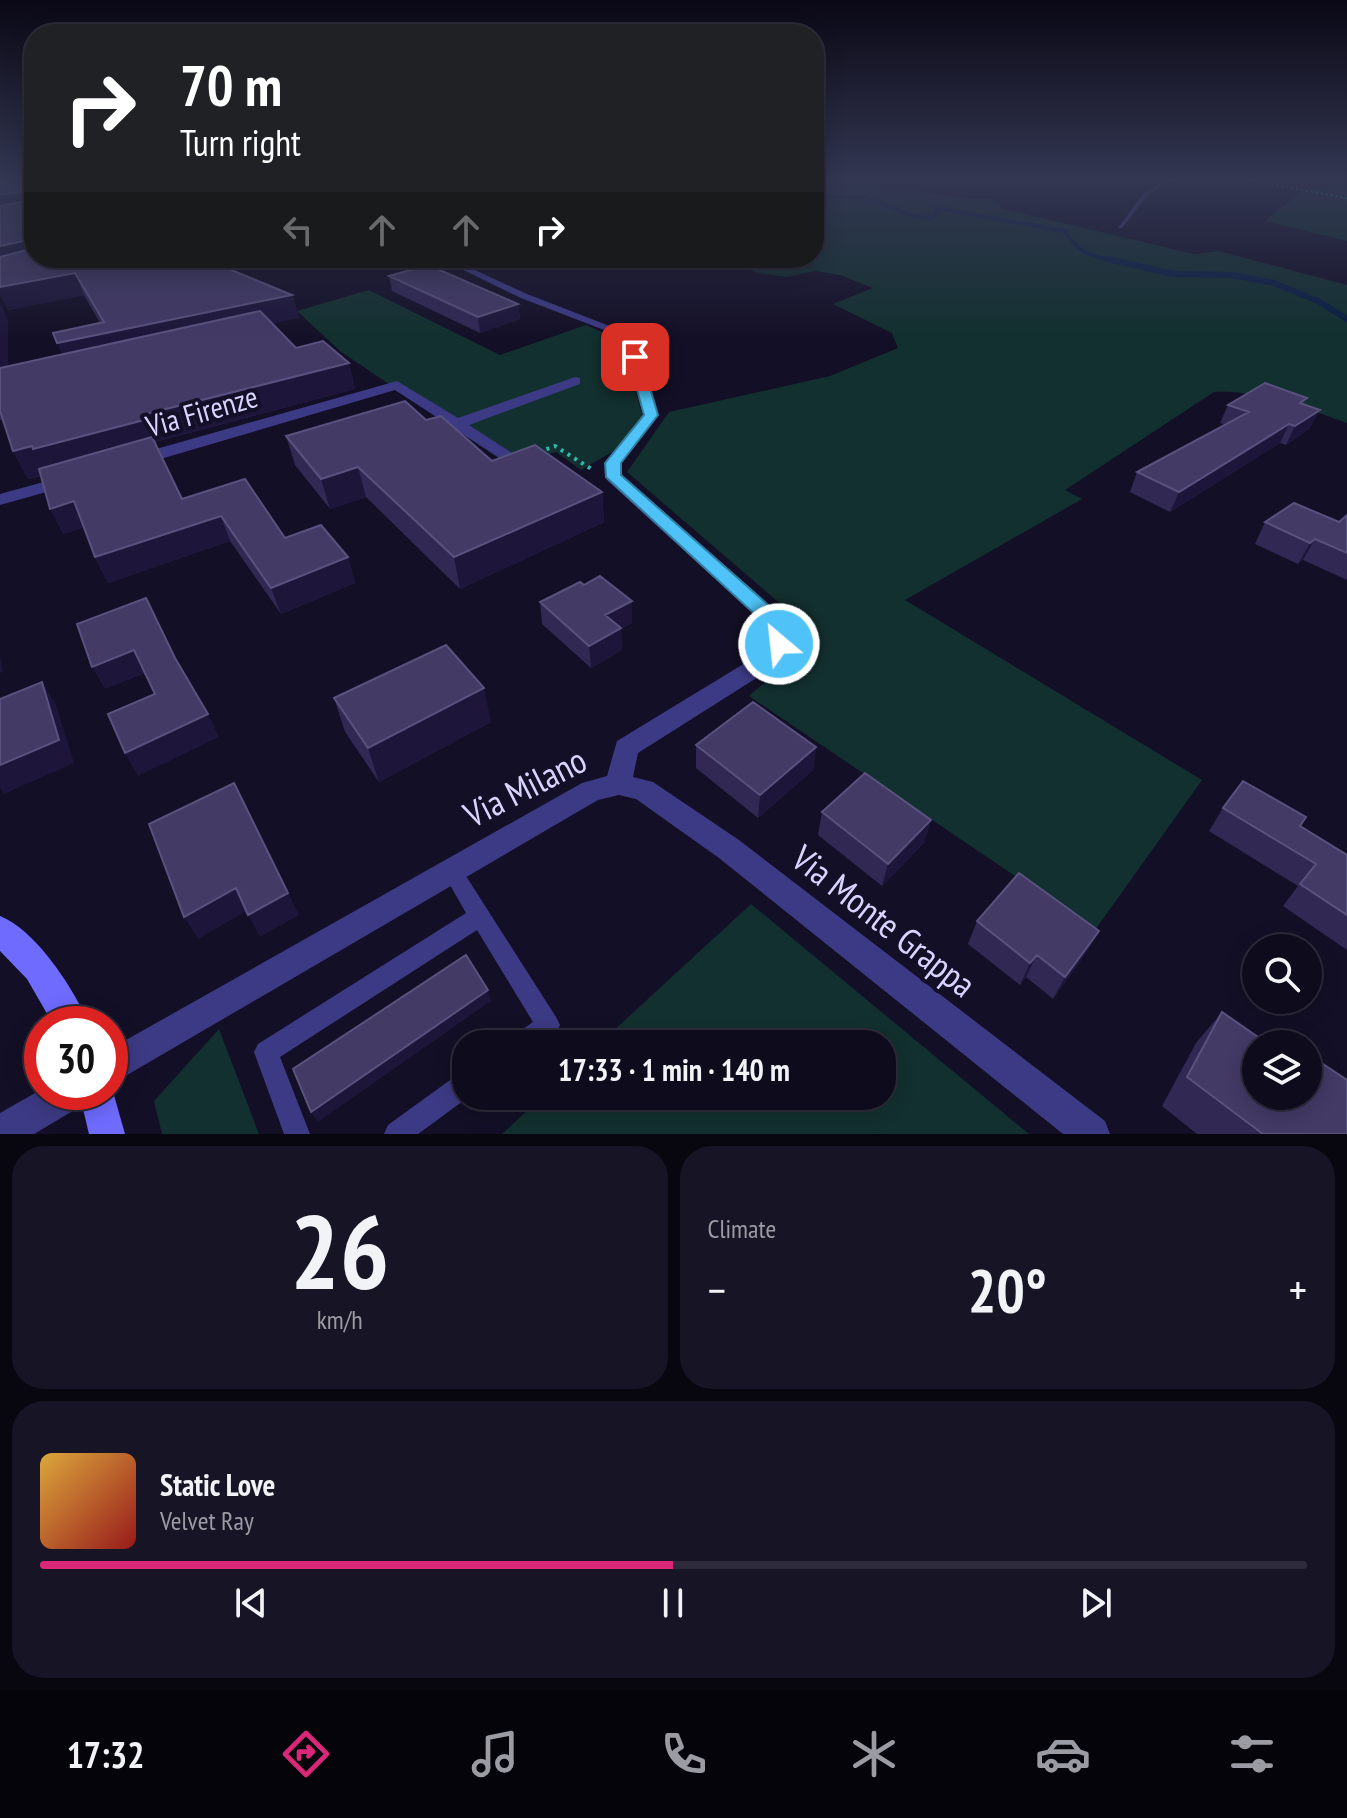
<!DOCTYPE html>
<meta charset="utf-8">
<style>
body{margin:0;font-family:"PT Sans Narrow",sans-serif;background:#171425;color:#f1f3f6;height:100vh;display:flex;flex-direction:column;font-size:30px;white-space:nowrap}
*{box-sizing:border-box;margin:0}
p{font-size:26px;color:#9b9ba3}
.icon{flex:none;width:44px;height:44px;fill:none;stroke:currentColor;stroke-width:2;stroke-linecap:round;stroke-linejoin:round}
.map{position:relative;height:1134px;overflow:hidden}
.side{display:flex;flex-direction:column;gap:12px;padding:12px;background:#08060f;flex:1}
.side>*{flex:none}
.top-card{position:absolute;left:24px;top:24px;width:800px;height:244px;border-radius:32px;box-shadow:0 4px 20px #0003,0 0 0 2px #2e2b3b;background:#202124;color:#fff;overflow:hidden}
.controls{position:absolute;left:1242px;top:934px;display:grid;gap:16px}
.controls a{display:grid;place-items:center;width:80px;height:80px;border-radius:50%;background:#0e0b1c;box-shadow:0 4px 20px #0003,0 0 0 2px #2e2b3b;font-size:40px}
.speed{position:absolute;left:24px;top:1006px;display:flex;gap:16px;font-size:40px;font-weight:700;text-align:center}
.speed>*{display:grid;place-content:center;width:104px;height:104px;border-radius:50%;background:#0e0b1c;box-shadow:0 4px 20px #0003,0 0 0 2px #2e2b3b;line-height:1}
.speed .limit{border:12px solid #d22;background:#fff;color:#111}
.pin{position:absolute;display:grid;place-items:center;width:68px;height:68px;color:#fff;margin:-34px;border-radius:16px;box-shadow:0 4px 12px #0006}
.me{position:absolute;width:88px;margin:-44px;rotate:332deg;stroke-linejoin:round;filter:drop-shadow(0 0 6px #0008)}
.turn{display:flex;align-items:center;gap:28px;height:168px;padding:0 24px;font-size:36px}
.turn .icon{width:104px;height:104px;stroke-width:2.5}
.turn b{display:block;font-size:56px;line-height:68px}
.lanes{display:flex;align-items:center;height:76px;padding:0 24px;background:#0003;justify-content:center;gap:40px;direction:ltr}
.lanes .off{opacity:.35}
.big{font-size:60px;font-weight:700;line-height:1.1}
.side .tile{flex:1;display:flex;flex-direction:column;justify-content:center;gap:12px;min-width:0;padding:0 28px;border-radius:32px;background:#171425}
.side .dial{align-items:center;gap:0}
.dial b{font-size:104px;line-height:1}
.song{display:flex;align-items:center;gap:24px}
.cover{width:96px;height:96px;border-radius:12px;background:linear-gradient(135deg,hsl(40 70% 55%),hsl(0 70% 35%))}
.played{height:8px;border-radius:4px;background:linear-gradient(90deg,#db2777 50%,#2e2b3b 50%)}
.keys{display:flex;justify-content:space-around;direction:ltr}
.heat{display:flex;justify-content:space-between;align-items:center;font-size:44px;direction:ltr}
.side .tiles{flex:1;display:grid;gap:12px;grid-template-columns:1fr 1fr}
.tile:last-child{grid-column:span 2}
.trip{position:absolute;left:452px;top:1030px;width:444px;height:80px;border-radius:32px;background:#0e0b1c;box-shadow:0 4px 20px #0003,0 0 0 2px #2e2b3b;font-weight:700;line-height:80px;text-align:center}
.dock{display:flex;height:128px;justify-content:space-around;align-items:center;background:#06040b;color:#9b9ba3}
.dock .icon{width:56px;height:56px}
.dock .active{color:#db2777}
.dock b{font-size:36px;color:#f1f3f6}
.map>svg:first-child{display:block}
</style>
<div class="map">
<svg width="1347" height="1134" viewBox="0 0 1347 1134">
<rect width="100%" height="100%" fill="#130f26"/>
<path fill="#12302f" d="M 814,181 L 870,183 L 969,199 L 992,199 L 1003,209 L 1194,254 L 1219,251 L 1347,285 L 1347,423 C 1302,407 1262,390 1214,392 L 1065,490 L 1082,499 L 905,600 L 1202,780 L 1095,930 L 749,696 L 818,636 L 627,472 L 669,412 L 830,376 L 898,348 L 892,333 L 833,304 L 873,288 L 840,275 L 815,271 L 786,277 L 758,273 L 720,258 L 814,258 Z
M 1342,182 L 1347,183 L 1347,241 L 1265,221 L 1302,192 Z
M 369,290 L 500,355 L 586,325 L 628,344 L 624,354 L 643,417 L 612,452 L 581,470 L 556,452 L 510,466 L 340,351 L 297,311 Z
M 751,904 L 1029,1134 L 502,1134 L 543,1096 L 882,1096 L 882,1044 L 599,1044 Z
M 219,1029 L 259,1134 L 162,1134 L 154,1101 Z"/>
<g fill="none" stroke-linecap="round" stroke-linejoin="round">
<path stroke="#0a1f44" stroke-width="4" d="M 814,197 L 866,197 L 910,215 L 931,219 L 938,212 L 935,208 L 1065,231 C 1078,254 1092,256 1116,261"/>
<path stroke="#0a1f44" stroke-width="6" d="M 1107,259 L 1173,274 L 1232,275 L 1274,283 L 1318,301 L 1347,319"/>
<path stroke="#2fb8b0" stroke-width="2" stroke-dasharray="2 3" stroke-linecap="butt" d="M 1247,180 L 1347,198"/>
<path stroke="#2fb8b0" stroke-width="4" stroke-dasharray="3 5" stroke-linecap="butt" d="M 539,452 L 555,446 L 593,470"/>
<path fill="#3d3a85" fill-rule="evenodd" d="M 1164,180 L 1172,180 L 1147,196 L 1122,228 L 1118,228 L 1143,194 Z
M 439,258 L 449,258 L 527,294 L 638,337 L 640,357 L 656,415 L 619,463 L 618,480 L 614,481 L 608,477 L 607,463 L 645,415 L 630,357 L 630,340 L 521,298 Z
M 452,862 L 459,865 L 556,1017 L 560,1025 C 551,1047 530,1044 509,1044 L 513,1036 L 533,1022 L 477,930 L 280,1057 L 310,1134 L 284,1134 L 254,1052 L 258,1044 L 466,913 L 442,871 L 445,865 Z
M 466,1072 L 466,1096 L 470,1096 L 418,1134 L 384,1134 L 388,1125 L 457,1075 Z"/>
<path fill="#3d3a85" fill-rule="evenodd" d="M 575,377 L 580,378 L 580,384 L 469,425 L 518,457 L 520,461 L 512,466 L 395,390 L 140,465 L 134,466 L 126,461 L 128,457 L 397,381 L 458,418 Z
M 614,472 L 620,473 L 775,610 L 790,644 L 766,672 L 638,753 L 633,777 L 653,782 L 739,840 L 1105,1121 L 1110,1134 L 1063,1134 L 719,858 L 636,799 L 619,795 L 598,800 L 110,1085 L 110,1049 L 582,783 L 607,776 L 617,741 L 750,660 L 767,643 L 758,618 L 608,481 L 605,477 L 608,473 Z
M 69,475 L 75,476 L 78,480 L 75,484 L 0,505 L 0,494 Z
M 42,1089 L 42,1092 L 88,1092 L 83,1105 L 34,1134 L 0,1134 L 0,1113 Z"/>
<path fill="#6f6bff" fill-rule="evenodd" d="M 0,916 C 36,930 74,989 89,1024 L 53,1024 L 27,979 L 0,951 Z
M 110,1081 L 125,1134 L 89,1134 L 79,1092 L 110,1092 Z"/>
</g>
<path fill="#312854" d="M 6,180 L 34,180 L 34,258 L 292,295 L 299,318 L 272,323 L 296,348 L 349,363 L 355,389 L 155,442 L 182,499 L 285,538 L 348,557 L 355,583 L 281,614 L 230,541 L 108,583 L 95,557 L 84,527 L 63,534 L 41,476 L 28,479 L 13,451 L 3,419 L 0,420 L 8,320 L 8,367 L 63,355 L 100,323 L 84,295 L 8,310 L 8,184 Z
M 389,276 L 518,304 L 520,319 L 480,333 L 392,291 Z
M 1304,404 L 1310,428 L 1286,445 L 1280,443 L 1170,512 L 1130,492 L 1137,472 L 1225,425 L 1220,423 L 1228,405 Z
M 426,420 L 492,461 L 602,492 L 604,522 L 460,589 L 366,497 L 330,509 L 295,465 L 286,436 Z
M 1347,515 L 1347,580 L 1303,560 L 1298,564 L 1255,544 L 1265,522 L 1339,522 Z
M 584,585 L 632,601 L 632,623 L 621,629 L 622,650 L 591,668 L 542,624 L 540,602 Z
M 334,698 L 491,722 L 379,782 L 345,732 Z
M 696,745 L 816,747 L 813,770 L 758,818 L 696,768 Z
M 1223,808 L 1300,826 L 1347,855 L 1347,950 L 1283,906 L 1298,886 L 1209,831 Z
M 822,812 L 931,820 L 924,843 L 882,886 L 818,835 Z
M 977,921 L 1099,931 L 1086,953 L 1053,999 L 1026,977 L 1020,985 L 968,944 Z
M 1222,1012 L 1256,1096 L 1347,1134 L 1197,1134 L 1162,1106 L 1196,1043 Z"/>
<path fill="#1d163a" d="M 24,191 L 32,209 L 0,215 L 0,195 Z
M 34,239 L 34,258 L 0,269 L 0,246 Z
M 75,273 L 84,295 L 8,310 L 0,294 L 0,287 Z
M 292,295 L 299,318 L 69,368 L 57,343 Z
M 0,302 L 8,320 L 8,382 L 0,384 Z
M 518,304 L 520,319 L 480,333 L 478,317 Z
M 349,363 L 355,389 L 154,442 L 28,479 L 13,451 L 142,415 Z
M 1320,410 L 1310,428 L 1286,445 L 1295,426 Z
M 1289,424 L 1280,443 L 1170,512 L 1179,492 Z
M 358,467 L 366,497 L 330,509 L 321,479 Z
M 602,492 L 604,522 L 460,589 L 454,557 Z
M 74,501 L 87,526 L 63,534 L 50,509 Z
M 221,516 L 230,541 L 108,583 L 95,557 Z
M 1315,539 L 1303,560 L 1298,564 L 1310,543 Z
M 348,557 L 355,583 L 281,614 L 271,588 Z
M 632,601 L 632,623 L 621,629 L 622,650 L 591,668 L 589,646 L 605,615 Z
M 134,650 L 146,673 L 105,689 L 92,667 Z
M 0,657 L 3,672 L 0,673 Z
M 42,682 L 56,705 L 74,763 L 4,794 L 0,788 L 0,765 Z
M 484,688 L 491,722 L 379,782 L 368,748 Z
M 208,714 L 219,737 L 138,776 L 125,753 Z
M 816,747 L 813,770 L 758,818 L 760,795 Z
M 246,806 L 299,915 L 260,937 L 248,915 Z
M 931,820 L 924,843 L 882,886 L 888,864 Z
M 236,888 L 248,910 L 198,939 L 184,917 Z
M 1099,931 L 1086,953 L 1053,999 L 1065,977 Z
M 1037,955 L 1026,977 L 1020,985 L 1030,963 Z
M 488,990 L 491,1001 L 318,1122 L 311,1112 Z"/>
<path fill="#433a66" stroke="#5a527e" stroke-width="2" d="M 24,180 L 34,180 L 34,239 L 0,246 L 0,206 L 28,201 L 29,183 Z
M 0,181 L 24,191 L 0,195 Z
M 34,248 L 34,258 L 202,258 L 292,295 L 57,343 L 53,333 L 104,322 L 75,273 L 0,287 L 0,257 Z
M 428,265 L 518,304 L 478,317 L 389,276 Z
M 260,311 L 296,348 L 323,341 L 349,363 L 142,415 L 144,420 L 33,449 L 32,446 L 13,451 L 0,411 L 0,368 Z
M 1265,383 L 1307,398 L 1300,403 L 1320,410 L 1295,426 L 1289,424 L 1179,492 L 1137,472 L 1249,412 L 1228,405 Z
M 405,401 L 426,420 L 441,416 L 492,461 L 535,445 L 602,492 L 454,557 L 358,467 L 321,479 L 286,436 Z
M 152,437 L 182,499 L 245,479 L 285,538 L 321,525 L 348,557 L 271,588 L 221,516 L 95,557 L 74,501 L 50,509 L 39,469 Z
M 1294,503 L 1339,522 L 1347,515 L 1347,553 L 1315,539 L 1310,543 L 1265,522 Z
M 600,576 L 632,601 L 605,615 L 621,628 L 589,646 L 540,602 L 580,582 L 584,585 Z
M 146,598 L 175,658 L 208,714 L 125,753 L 108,714 L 155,694 L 134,650 L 92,667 L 77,624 Z
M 446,645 L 484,688 L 368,748 L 334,698 Z
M 42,682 L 59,740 L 0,765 L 0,699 Z
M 753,702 L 816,747 L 760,795 L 696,745 Z
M 865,773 L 931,820 L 888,864 L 822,812 Z
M 1243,781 L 1306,817 L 1300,826 L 1347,855 L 1347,915 L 1300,884 L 1316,864 L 1223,808 Z
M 234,783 L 288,893 L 248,915 L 236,888 L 184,917 L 149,824 Z
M 1019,873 L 1099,931 L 1065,977 L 1037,955 L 1030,963 L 977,921 Z
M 466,955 L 488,990 L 311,1112 L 293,1069 Z
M 1222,1012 L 1268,1044 L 1256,1044 L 1256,1096 L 1308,1096 L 1308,1054 L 1347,1080 L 1347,1134 L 1263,1134 L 1187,1077 Z"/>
<linearGradient id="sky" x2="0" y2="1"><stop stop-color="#0a0815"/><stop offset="0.53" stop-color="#333752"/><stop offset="1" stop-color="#333752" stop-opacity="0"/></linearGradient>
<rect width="1347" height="339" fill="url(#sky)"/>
<path fill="#4fc3f7" stroke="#337fa1" stroke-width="2" d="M 635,353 L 641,357 L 658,415 L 621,463 L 621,475 L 774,610 L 789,644 L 786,649 L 772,649 L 759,618 L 606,477 L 605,463 L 644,415 L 628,357 Z"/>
<g text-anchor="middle" stroke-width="8" stroke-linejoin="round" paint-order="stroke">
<g font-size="30" fill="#d9d4ff" stroke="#130f26">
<text transform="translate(202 412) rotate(-16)" y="10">Via Firenze</text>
</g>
<g font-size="36" fill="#d9d4ff" stroke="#130f26">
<text transform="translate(525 787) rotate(-27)" y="13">Via Milano</text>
<text transform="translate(884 921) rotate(38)" y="13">Via Monte Grappa</text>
</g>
</g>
</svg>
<div class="controls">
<a><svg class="icon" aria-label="search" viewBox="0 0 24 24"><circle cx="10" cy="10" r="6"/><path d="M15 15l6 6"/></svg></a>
<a><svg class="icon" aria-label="layers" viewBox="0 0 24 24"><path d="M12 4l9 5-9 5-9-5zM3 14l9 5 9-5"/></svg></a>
</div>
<div class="speed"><div class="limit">30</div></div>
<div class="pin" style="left:635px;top:357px;background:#d93025"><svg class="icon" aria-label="arrive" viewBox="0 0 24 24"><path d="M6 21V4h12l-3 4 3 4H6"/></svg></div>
<svg class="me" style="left:779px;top:644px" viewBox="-20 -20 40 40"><circle r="17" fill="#4fc3f7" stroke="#fff" stroke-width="3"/><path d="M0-11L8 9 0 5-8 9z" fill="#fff"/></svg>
<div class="trip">17:33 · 1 min · 140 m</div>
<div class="top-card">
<div class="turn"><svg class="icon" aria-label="right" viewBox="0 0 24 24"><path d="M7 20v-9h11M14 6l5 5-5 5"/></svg><div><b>70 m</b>Turn right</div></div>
<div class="lanes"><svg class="icon off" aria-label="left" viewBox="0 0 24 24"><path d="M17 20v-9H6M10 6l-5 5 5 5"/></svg><svg class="icon off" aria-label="ahead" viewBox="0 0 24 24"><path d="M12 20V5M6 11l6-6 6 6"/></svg><svg class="icon off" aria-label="ahead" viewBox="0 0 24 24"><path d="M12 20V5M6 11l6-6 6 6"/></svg><svg class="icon" aria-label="right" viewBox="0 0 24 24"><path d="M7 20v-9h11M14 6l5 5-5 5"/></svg></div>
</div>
</div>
<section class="side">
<div class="tiles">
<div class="tile dial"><b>26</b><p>km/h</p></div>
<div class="tile"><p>Climate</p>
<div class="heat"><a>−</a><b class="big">20°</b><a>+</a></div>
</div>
<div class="tile">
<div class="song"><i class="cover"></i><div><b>Static Love</b><p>Velvet Ray</p></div></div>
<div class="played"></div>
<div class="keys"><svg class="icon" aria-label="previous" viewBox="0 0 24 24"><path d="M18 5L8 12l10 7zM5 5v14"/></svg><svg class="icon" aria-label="pause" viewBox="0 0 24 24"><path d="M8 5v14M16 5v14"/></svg><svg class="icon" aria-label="next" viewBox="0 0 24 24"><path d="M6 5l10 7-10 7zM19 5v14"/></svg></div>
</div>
</div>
</section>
<nav class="dock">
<b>17:32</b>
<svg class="icon active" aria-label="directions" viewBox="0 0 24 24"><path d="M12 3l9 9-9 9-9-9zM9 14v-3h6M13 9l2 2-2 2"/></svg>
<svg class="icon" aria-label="music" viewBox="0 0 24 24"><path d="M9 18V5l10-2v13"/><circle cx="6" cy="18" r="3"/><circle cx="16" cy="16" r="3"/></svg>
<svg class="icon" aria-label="phone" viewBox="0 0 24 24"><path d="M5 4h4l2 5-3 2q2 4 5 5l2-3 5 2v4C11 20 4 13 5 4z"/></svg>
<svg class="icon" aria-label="climate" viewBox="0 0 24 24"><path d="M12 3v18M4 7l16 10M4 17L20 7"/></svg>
<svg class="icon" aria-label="car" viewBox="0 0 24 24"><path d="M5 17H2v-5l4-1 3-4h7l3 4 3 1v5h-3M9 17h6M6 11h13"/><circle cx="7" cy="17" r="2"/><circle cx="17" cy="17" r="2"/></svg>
<svg class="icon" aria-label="filters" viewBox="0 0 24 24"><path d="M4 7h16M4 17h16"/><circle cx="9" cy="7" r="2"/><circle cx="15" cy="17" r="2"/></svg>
</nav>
